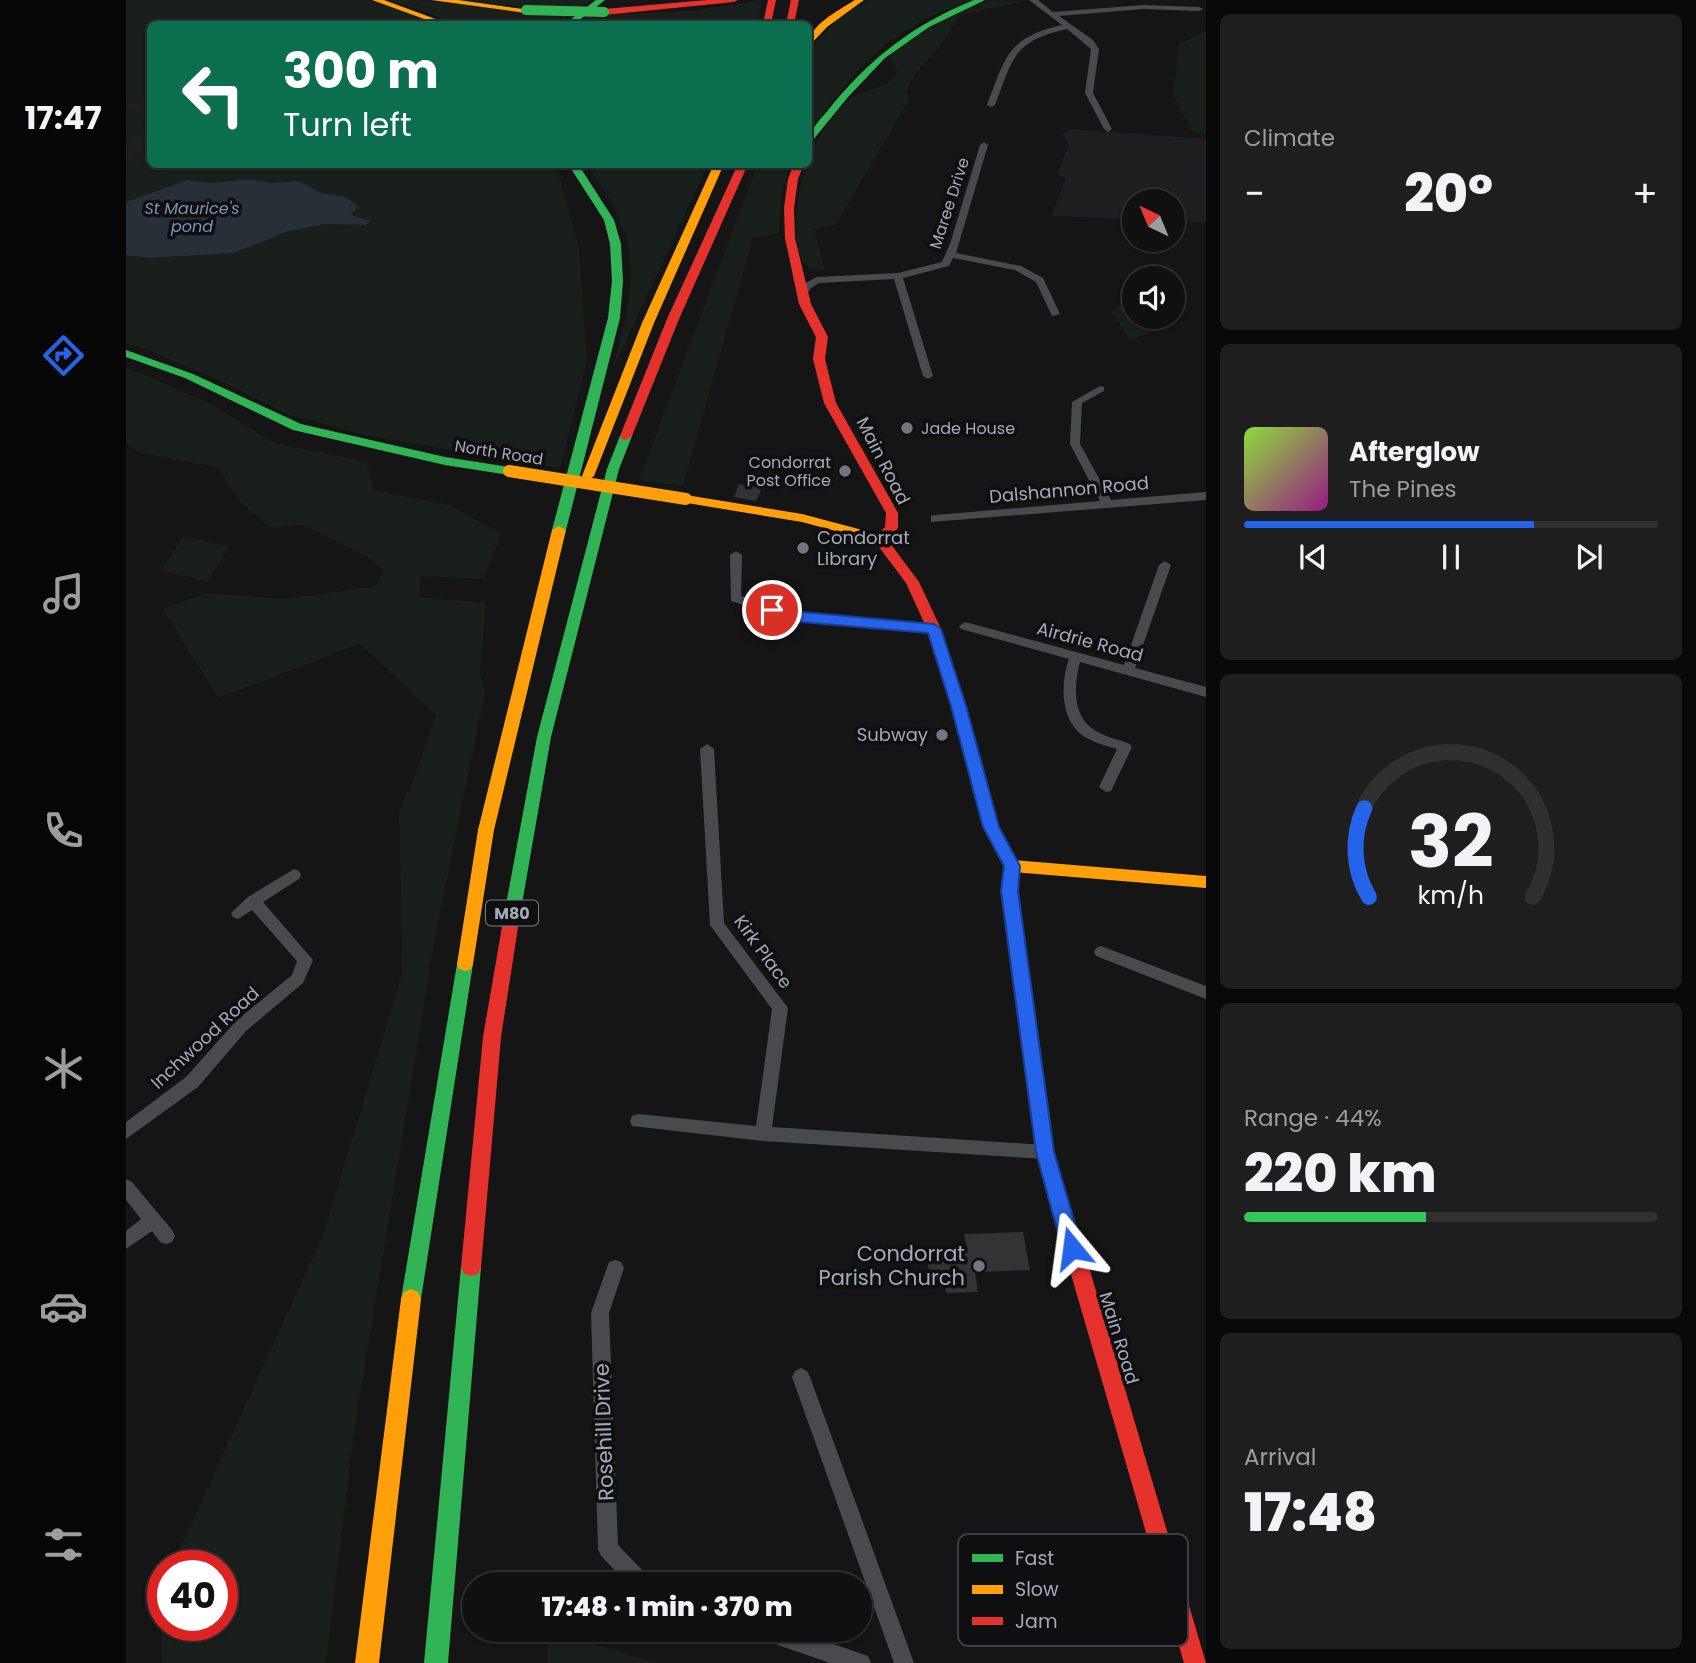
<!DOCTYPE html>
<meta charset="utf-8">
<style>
body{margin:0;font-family:Poppins,sans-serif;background:#1e1e1e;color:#f1f3f6;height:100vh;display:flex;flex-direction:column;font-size:26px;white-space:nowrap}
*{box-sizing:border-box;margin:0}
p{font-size:23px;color:#9c9d9f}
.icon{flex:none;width:38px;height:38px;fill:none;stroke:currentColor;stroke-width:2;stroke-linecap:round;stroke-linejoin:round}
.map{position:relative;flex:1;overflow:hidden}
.drawer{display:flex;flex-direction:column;gap:14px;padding:14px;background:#090909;width:490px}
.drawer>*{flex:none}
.top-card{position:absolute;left:21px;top:21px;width:665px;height:147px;border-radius:10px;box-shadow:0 2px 5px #0004,0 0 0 2px #303030;background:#0b6e4f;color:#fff;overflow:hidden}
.needle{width:46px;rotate:317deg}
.controls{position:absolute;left:996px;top:189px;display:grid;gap:14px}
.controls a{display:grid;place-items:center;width:63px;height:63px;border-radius:50%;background:#101010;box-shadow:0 2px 5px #0004,0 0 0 2px #303030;font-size:35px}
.speed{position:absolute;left:21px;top:1550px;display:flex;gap:14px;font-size:35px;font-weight:700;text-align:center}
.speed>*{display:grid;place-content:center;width:91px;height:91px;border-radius:50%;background:#101010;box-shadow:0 2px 5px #0004,0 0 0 2px #303030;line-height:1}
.speed .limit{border:10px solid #d22;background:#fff;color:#111}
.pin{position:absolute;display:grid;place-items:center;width:60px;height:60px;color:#fff;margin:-30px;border:4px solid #fff;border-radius:50%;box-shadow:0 2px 7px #0007}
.me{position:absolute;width:77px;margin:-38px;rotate:344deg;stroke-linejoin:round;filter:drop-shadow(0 0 5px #0008)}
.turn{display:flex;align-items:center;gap:24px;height:147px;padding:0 21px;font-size:32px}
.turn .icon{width:91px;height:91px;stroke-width:2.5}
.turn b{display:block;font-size:49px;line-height:60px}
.big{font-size:52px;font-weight:800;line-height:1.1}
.drawer .card{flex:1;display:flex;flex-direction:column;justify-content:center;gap:10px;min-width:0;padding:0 24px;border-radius:10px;background:#1e1e1e}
.drawer .dial{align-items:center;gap:0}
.dial svg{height:182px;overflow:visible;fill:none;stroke:#303030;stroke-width:7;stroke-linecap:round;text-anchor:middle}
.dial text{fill:#f1f3f6;stroke:none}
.song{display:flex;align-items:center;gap:21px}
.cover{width:84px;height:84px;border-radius:10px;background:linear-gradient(135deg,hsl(90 70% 55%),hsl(310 70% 35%))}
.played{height:7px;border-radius:4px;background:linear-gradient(90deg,#2563eb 70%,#303030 70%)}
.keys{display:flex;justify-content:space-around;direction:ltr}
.heat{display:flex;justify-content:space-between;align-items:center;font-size:38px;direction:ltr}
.charge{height:10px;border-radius:5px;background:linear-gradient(90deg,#34c759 44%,#303030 0)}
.trip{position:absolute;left:336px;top:1572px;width:410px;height:70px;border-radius:35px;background:#101010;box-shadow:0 2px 5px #0004,0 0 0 2px #303030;font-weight:800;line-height:70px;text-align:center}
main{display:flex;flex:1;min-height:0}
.tabs{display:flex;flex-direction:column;width:126px;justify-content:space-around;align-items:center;background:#060606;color:#9c9d9f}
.tabs .icon{width:49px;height:49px}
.tabs .active{color:#2563eb}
.tabs b{font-size:32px;color:#f1f3f6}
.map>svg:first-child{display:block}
</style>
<main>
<nav class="tabs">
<b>17:47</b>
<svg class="icon active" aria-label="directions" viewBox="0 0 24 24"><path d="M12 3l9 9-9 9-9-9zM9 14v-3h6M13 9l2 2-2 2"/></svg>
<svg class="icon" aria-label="music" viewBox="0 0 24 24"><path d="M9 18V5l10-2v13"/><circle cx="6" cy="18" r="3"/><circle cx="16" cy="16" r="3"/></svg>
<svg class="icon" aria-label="phone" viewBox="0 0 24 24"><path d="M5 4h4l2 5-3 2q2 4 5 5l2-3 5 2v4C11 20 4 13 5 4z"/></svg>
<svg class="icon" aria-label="climate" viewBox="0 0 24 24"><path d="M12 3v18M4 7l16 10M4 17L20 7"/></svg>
<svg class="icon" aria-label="car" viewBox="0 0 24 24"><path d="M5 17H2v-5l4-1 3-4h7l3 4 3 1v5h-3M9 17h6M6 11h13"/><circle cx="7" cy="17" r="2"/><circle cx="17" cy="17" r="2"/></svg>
<svg class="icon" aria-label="filters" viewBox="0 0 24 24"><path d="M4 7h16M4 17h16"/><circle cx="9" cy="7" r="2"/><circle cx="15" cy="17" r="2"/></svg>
</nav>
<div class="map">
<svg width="1080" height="1663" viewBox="0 0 1080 1663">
<rect width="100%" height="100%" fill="#151515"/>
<path fill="#1f1f22" d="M 0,100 L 24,107 L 24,147 L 0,164 Z
M 943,129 L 1080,139 L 1080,222 L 1047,221 L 1046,201 L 1008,201 L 1008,219 L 926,216 L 940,178 L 931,174 L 943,145 L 936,134 Z"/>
<path fill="#191f1a" d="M 0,0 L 241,0 L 270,7 L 311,24 L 24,24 L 24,107 L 0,100 Z
M 262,0 L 294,0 L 441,16 L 433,24 L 327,24 L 300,12 Z
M 331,0 L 467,0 L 452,9 L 410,8 Z
M 637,0 L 630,24 L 450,24 L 462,16 L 572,10 Z
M 742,0 L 850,0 C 763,26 734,64 683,133 L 683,51 L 712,18 Z
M 869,0 L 900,1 L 833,15 L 815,46 L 792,70 L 780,92 L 784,98 L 710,225 L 688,228 L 699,271 C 693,269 683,269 678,263 C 662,241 674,189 679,165 L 682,164 C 683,149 710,109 724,99 C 739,89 762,90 771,72 L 764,56 C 776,30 841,4 869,0 Z
M 1080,31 L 1080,134 L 1067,133 L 1047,95 L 1053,44 Z
M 0,110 L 24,117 L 24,127 L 0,141 Z
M 24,147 L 24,164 L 426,165 L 433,176 L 453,247 L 461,360 L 434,468 L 243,436 L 161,414 L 99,383 L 15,347 L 0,344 L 0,255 L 23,258 L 108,253 L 163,231 L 201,224 L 240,225 L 245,221 L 225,215 L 219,197 L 195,193 L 173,181 L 145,183 L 124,179 L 87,183 L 61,180 L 0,202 L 0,164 Z
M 460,165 L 582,165 L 487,369 C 510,281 519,240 460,165 Z
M 631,165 L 665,165 L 655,194 L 653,233 L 627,238 L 557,486 L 513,480 Z
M 993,305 L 1008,308 L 1008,317 L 1022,317 L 1026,325 L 1022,333 L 1004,340 L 985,312 Z
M 0,367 L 87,405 L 148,443 L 241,462 L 247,490 L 324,505 L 375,534 L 358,579 L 295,576 L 293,597 L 360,603 L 354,672 L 359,693 L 310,932 L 228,1432 L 200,1663 L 36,1663 L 35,1589 L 37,1586 L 37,1626 L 96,1626 L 96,1566 L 46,1566 L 197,1235 L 276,974 L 273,809 L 288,779 L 310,715 L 234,644 L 92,698 L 37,609 L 79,593 L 160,599 L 250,586 L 258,571 L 242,557 L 178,525 L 145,528 L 114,502 L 91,467 L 13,453 L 0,443 Z
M 57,536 L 103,547 L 82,582 L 35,570 Z
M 421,1629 L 530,1663 L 421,1663 Z"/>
<path fill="#272f37" d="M 124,179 L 145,183 L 173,181 L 195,193 L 219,197 L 232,206 L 225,215 L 245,221 L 240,225 L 201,224 L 163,231 L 108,253 L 23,258 L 0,255 L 0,202 L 61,180 L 87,183 Z"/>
<path fill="#323335" d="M 613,484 L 636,488 L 630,501 L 608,497 Z
M 897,1232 L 904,1270 L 849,1272 L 852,1292 L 820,1293 L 818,1283 L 805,1284 L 800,1251 L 841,1250 L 838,1234 Z"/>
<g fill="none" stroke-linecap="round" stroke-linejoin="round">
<path fill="#494a4e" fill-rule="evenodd" d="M 903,0 L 912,0 L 927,12 L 1017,5 L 1073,7 L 1077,9 L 1073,11 L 1017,9 L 933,16 L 967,40 L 973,49 L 967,93 L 986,129 L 982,132 L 978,129 L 959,93 L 965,49 L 941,29 C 887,41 887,58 869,105 L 865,107 L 861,105 C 880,56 881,38 936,25 Z
M 858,142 L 862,145 L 830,253 L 895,266 L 917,278 L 934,314 L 926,316 L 910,282 L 889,270 L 827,258 L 823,266 L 777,278 L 807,376 L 802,379 L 797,376 L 768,279 L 693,283 L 685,288 L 679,297 L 671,295 L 678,284 L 691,277 L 772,273 L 816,262 L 824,244 L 854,145 Z
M 974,386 L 978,387 L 978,391 L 956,403 L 954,444 L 985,500 L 1080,492 L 1080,500 L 805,522 L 805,516 L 809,515 L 974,501 L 944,444 L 946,402 Z
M 610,551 L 616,555 L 615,596 L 665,612 L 808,625 L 814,629 L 808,633 L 664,620 L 605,601 L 604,555 Z
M 1039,561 L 1045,565 L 1009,668 L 1080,687 L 1080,697 L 954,662 C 948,684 946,715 967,729 C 978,737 992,739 1004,744 L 1006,747 L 985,791 L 980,792 L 973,787 L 991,749 C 981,746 969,743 959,737 C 934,721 934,684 943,659 L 835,629 L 833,626 L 839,622 L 998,665 L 1033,565 Z
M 581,744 L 588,749 L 598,923 L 662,1008 L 646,1127 L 919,1145 L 925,1147 L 927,1152 L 925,1157 L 919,1159 L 637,1141 L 506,1126 L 504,1121 L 506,1116 L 512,1114 L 630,1126 L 646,1009 L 584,925 L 574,749 Z
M 168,869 L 173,871 L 175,875 L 173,879 L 137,902 L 187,960 L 177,983 L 120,1031 L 72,1087 L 0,1139 L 0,1122 L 60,1077 L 110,1021 L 166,975 L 171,961 L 126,910 L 112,919 L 107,917 L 105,913 L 122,897 Z
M 975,946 L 1080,986 L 1080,999 L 970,956 L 968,952 L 970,948 Z
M 0,1179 L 6,1182 L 46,1230 L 49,1236 L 46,1242 L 40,1244 L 34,1242 L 26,1231 L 0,1249 L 0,1231 L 15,1219 L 0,1200 Z
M 489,1260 L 495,1262 L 498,1268 L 483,1313 L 492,1545 L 523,1577 L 526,1584 L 502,1584 L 475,1556 L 472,1549 L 465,1313 L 483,1262 Z
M 675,1368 L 681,1371 L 684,1377 L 788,1663 L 768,1663 L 666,1377 L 669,1371 Z
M 623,1629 L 664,1629 L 742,1656 L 745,1663 L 704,1663 L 626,1636 Z"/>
<path fill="#30b455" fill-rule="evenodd" d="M 470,0 L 479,0 L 448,24 L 439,24 Z
M 848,0 L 859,0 L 803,27 L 759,58 L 722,97 L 682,146 C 682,131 693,121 703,109 C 743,59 788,24 848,0 Z
M 442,164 L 452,164 L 488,220 L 495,244 L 497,281 L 494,318 L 440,530 L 433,534 L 426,530 L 482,318 L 486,281 L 484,244 L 478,220 Z
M 0,350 L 67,374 L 175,424 L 319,457 L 383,467 L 389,471 L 383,475 L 319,465 L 167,430 L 59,378 L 0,357 Z
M 500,432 L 506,436 L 493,469 L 425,737 L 393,921 L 391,926 L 379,926 L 377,921 L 411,737 L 481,469 L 494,436 Z
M 880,849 L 886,851 L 894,866 L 892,891 L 928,1152 L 962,1264 L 959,1271 L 952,1273 L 945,1271 L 942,1264 L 910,1152 L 876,891 L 878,866 L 872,855 L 874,851 Z
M 339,957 L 345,959 L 347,964 L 295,1299 L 292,1306 L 285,1309 L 278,1306 L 275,1299 L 331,964 L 333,959 Z
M 345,1258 L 352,1260 L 355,1267 L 322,1663 L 298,1663 L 335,1267 L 338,1260 Z"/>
<path fill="#ff9f0a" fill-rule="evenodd" d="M 246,0 L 258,0 L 323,24 L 312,24 Z
M 305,0 L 332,0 L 404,10 L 400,13 Z
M 729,0 L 738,0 L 701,27 L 682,47 C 682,25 712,11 729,0 Z
M 588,164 L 598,164 L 528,323 L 468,476 L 462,480 L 458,479 L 456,476 L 516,323 Z
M 560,495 L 676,514 L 759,536 L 761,539 L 754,543 L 676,522 L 555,502 L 554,499 Z
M 433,526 L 440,530 L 368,830 L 347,964 L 345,969 L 339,971 L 333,969 L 331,964 L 352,830 L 426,530 Z
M 886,860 L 1080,876 L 1080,888 L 886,872 L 880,870 L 878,866 L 880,862 Z
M 285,1289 L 292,1292 L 295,1299 L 253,1663 L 229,1663 L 275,1299 L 278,1292 Z"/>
<path fill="#e5322d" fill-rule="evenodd" d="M 581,0 L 612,0 L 608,2 L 478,15 L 474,12 L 478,9 Z
M 642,0 L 650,0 L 645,24 L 637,24 Z
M 665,0 L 673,0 L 668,24 L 660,24 Z
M 612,164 L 622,164 L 553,319 L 506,436 L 500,440 L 496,439 L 494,436 L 541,319 Z
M 668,164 L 678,164 L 672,179 L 668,208 L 669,238 L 685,304 L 702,337 L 699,359 L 710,403 L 772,513 L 772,528 L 761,539 L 793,582 L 815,629 L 840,706 L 873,827 L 888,855 L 886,859 L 874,859 L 857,827 L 826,706 L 801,629 L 780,583 L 747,539 L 759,527 L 760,513 L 698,403 L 687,359 L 690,337 L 673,304 L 659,238 L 658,208 L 662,179 Z
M 385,914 L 391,916 L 393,921 L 375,1037 L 355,1267 L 352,1274 L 345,1276 L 338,1274 L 335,1267 L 357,1037 L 377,921 L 379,916 Z
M 952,1255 L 959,1257 L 962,1264 L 1080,1663 L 1058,1663 L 942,1264 L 945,1257 Z"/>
<path stroke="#30b455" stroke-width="10" d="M 400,10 L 478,12"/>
<path stroke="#ff9f0a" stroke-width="12" d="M 383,471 L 560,499"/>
</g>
<path fill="#2563eb" stroke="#184099" stroke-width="2" d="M 646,605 L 665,611 L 808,624 L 815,629 L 840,706 L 873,827 L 894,866 L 892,891 L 928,1152 L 956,1248 L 953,1254 L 946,1257 L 939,1254 L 936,1248 L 910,1152 L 875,891 L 878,866 L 857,827 L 825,706 L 802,633 L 664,621 L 641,613 L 641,607 Z"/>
<g fill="#73767e" stroke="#0f0f11" stroke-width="2.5">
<circle cx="781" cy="428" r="7"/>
<circle cx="719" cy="471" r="7"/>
<circle cx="677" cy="548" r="7"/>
<circle cx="816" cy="735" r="7"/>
<circle cx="853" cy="1266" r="7"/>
</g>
<g text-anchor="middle" stroke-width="7" stroke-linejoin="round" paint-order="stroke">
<g font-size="16" fill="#a5aab7" stroke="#0f0f11">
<text transform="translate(823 203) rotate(-72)" y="6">Maree Drive</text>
<text transform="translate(373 452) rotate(9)" y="6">North Road</text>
</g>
<g font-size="16" font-style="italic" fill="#7a96b4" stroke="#0f0f11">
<text x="66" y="214">St Maurice's<tspan x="66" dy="18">pond</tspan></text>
</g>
<g font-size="16" fill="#a5aab7" stroke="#0f0f11" text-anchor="start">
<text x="795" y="434">Jade House</text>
<text x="705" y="468" text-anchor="end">Condorrat<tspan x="705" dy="18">Post Office</tspan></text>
</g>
<rect fill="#0f0f11" stroke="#787c85" stroke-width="2" x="360" y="900.5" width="52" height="25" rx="5"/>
<g font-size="16" font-weight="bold" fill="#a5aab7">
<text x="386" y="919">M80</text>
</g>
<g font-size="18" fill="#a5aab7" stroke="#0f0f11">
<text transform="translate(757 461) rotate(63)" y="6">Main Road</text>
<text transform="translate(943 490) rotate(-5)" y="6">Dalshannon Road</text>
<text transform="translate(964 642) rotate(15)" y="6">Airdrie Road</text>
<text transform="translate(637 952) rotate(54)" y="6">Kirk Place</text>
<text transform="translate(79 1038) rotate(-43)" y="6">Inchwood Road</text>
<text transform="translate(993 1338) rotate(73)" y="6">Main Road</text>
</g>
<g font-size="18" fill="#a5aab7" stroke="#0f0f11" text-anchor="start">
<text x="691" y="544">Condorrat<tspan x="691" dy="21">Library</tspan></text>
<text x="802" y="741" text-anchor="end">Subway</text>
</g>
<g font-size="21" fill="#a5aab7" stroke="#0f0f11" text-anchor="end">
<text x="839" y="1261">Condorrat<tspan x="839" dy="24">Parish Church</tspan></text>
</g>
<g font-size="21" fill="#a5aab7" stroke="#0f0f11">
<text transform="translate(478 1432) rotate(-92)" y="7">Rosehill Drive</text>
</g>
</g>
<rect x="832" y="1534" width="230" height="112" rx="10" fill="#0f0f11" stroke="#3c3e43" stroke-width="2"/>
<rect x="846" y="1554" width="31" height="8" fill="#30b455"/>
<rect x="846" y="1585" width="31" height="9" fill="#ff9f0a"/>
<rect x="846" y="1617" width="31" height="8" fill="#e5322d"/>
<g font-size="19" fill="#a5aab7">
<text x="889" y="1565">Fast</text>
<text x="889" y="1596">Slow</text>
<text x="889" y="1628">Jam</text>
</g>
</svg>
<div class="controls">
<a><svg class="needle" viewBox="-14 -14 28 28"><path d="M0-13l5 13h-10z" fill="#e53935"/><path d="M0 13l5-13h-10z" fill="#9c9d9f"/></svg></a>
<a><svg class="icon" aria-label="sound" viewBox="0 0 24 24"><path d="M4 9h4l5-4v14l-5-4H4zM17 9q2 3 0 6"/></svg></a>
</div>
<div class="speed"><div class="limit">40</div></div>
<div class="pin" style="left:646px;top:610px;background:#d93025"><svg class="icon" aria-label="arrive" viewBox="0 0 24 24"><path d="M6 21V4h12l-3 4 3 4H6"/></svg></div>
<svg class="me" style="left:946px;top:1248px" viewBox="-20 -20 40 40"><path d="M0-17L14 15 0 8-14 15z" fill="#2563eb" stroke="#fff" stroke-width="4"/></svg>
<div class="trip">17:48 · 1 min · 370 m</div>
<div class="top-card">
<div class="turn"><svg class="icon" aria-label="left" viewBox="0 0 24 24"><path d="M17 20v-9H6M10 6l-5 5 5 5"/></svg><div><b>300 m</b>Turn left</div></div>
</div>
</div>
<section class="drawer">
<div class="card"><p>Climate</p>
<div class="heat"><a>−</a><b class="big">20°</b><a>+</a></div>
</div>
<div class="card">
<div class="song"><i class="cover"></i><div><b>Afterglow</b><p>The Pines</p></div></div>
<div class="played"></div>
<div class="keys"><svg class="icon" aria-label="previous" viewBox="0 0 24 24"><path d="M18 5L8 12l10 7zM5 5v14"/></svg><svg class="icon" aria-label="pause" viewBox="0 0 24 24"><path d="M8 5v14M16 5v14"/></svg><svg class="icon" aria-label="next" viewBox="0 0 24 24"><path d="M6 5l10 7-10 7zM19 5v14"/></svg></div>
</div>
<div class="card dial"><svg viewBox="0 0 100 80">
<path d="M14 69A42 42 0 1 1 86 69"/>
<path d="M14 69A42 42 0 0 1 12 30" stroke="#2563eb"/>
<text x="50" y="56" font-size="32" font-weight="700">32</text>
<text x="50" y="72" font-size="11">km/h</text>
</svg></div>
<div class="card"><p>Range · 44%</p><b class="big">220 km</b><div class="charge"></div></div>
<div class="card"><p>Arrival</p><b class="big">17:48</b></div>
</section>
</main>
